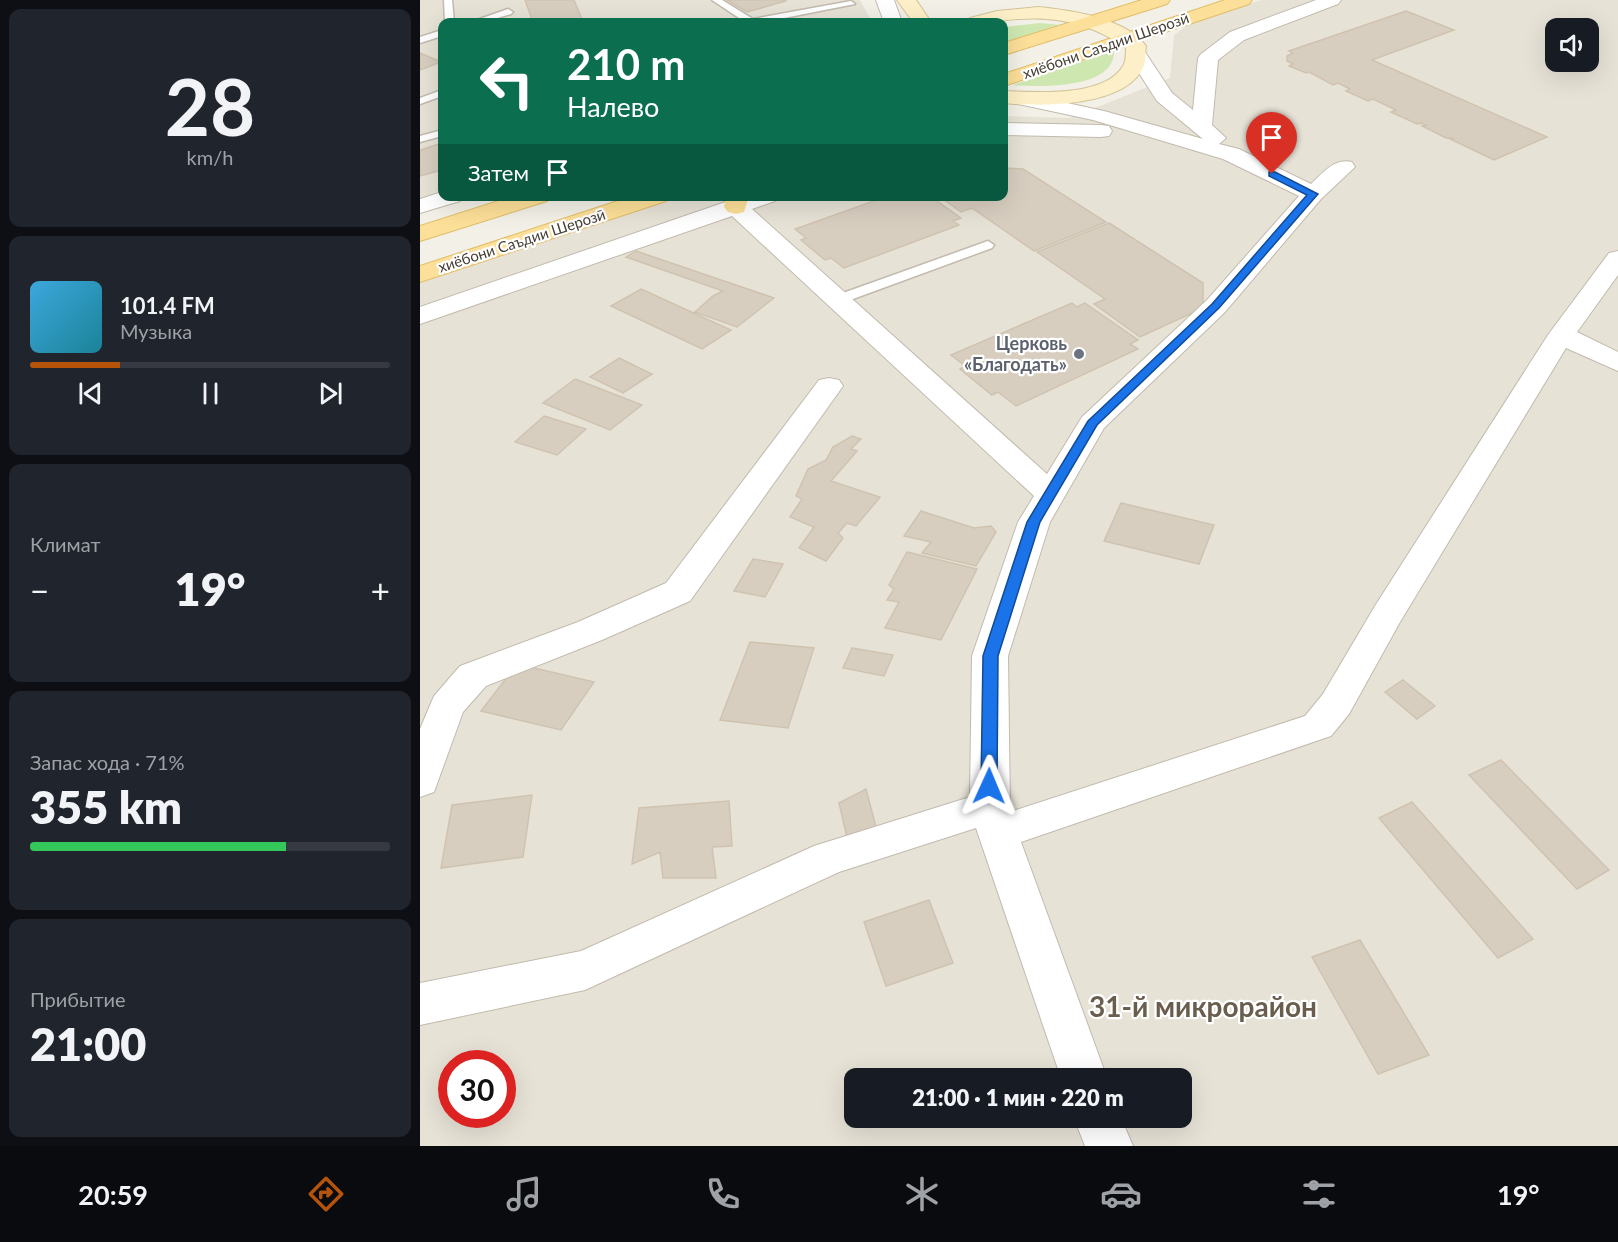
<!DOCTYPE html>
<html lang="ru">
<meta charset="utf-8">
<style>
body{margin:0;font-family:Lato,sans-serif;background:#20242c;color:#f1f3f6;height:100vh;display:flex;flex-direction:column;font-size:22px;white-space:nowrap}
*{box-sizing:border-box;margin:0}
p{font-size:20px;color:#9ea1a6}
.icon{flex:none;width:33px;height:33px;fill:none;stroke:currentColor;stroke-width:2;stroke-linecap:round;stroke-linejoin:round}
.map{position:relative;flex:1;overflow:hidden}
.details{display:flex;flex-direction:column;gap:9px;padding:9px;background:#0d0f14;width:420px}
.details>*{flex:none}
.guide{position:absolute;left:18px;top:18px;width:570px;height:183px;border-radius:12px;box-shadow:0 6px 24px #0002;background:#0b6e4f;color:#fff;overflow:hidden}
.fabs{position:absolute;left:1125px;top:18px;display:grid;gap:12px}
.fabs a{display:grid;place-items:center;width:54px;height:54px;border-radius:12px;background:#171b24;box-shadow:0 6px 24px #0002;font-size:30px}
.speed{position:absolute;left:18px;top:1050px;display:flex;gap:12px;font-size:30px;font-weight:700;text-align:center}
.speed>*{display:grid;place-content:center;width:78px;height:78px;border-radius:50%;background:#171b24;box-shadow:0 6px 24px #0002;line-height:1}
.speed .limit{border:9px solid #d22;background:#fff;color:#111}
.pin{position:absolute;display:grid;place-items:center;width:51px;height:51px;color:#fff;margin:-62px -26px;border-radius:50% 50% 50% 0;rotate:-45deg;box-shadow:0 0 6px #0007}
.pin .icon{rotate:45deg}
.me{position:absolute;width:66px;margin:-33px;rotate:1deg;stroke-linejoin:round;filter:drop-shadow(0 0 4px #0008)}
.turn{display:flex;align-items:center;gap:21px;height:126px;padding:0 30px;font-size:27px}
.turn .icon{width:78px;height:78px;stroke-width:2.5}
.turn b{display:block;font-size:42px;line-height:51px}
.then{display:flex;align-items:center;height:57px;padding:0 30px;background:#0003;gap:12px;font-size:22px}
.big{font-size:45px;font-weight:800;line-height:1.1}
.details .card{flex:1;display:flex;flex-direction:column;justify-content:center;gap:9px;min-width:0;padding:0 21px;border-radius:12px;background:#20242c}
.details .dial{align-items:center;gap:0}
.dial b{font-size:78px;line-height:1}
.song{display:flex;align-items:center;gap:18px}
.cover{width:72px;height:72px;border-radius:9px;background:linear-gradient(135deg,hsl(200 70% 55%),hsl(190 70% 35%))}
.played{height:6px;border-radius:3px;background:linear-gradient(90deg,#b45309 25%,#363941 25%)}
.keys{display:flex;justify-content:space-around;direction:ltr}
.heat{display:flex;justify-content:space-between;align-items:center;font-size:33px;direction:ltr}
.charge{height:9px;border-radius:4px;background:linear-gradient(90deg,#34c759 71%,#363941 0)}
.trip{position:absolute;left:424px;top:1068px;width:348px;height:60px;border-radius:12px;background:#171b24;box-shadow:0 6px 24px #0002;font-weight:800;line-height:60px;text-align:center}
.dock{display:flex;height:96px;justify-content:space-around;align-items:center;background:#090b0e;color:#9ea1a6}
.dock .icon{width:42px;height:42px}
.dock .current{color:#b45309}
.dock b{font-size:27px;color:#f1f3f6}
main{display:flex;flex:1;min-height:0}
.map>svg:first-child{display:block}
</style>
<main>
<section class="details">
<div class="card dial"><b>28</b><p>km/h</p></div>
<div class="card">
<div class="song"><i class="cover"></i><div><b>101.4 FM</b><p>Музыка</p></div></div>
<div class="played"></div>
<div class="keys"><svg class="icon" aria-label="previous" viewBox="0 0 24 24"><path d="M18 5L8 12l10 7zM5 5v14"/></svg><svg class="icon" aria-label="pause" viewBox="0 0 24 24"><path d="M8 5v14M16 5v14"/></svg><svg class="icon" aria-label="next" viewBox="0 0 24 24"><path d="M6 5l10 7-10 7zM19 5v14"/></svg></div>
</div>
<div class="card"><p>Климат</p>
<div class="heat"><a>−</a><b class="big">19°</b><a>+</a></div>
</div>
<div class="card"><p>Запас хода · 71%</p><b class="big">355 km</b><div class="charge"></div></div>
<div class="card"><p>Прибытие</p><b class="big">21:00</b></div>
</section>
<div class="map">
<svg width="1198" height="1146" viewBox="0 0 1198 1146">
<rect width="100%" height="100%" fill="#f3f0e7"/>
<path fill="#e7e2d6" fill-rule="evenodd" d="M 0,0 L 440,0 L 452,22 L 22,22 L 22,196 L 53,197 L 0,214 Z
M 841,0 L 1198,0 L 1198,1146 L 0,1146 L 0,282 L 255,197 L 584,196 L 584,116 L 650,118 L 750,78 L 754,35 L 772,22 ZM 1136,28 L 1168,28 L 1168,62 L 1136,62 ZM 32,1064 L 82,1064 L 82,1114 L 32,1114 ZM 435,1078 L 762,1078 L 762,1118 L 435,1118 Z"/>
<path fill="#cee7b1" d="M 620,23 L 641,25 L 584,43 L 584,27 Z
M 694,50 C 696,90 619,87 593,85 Z"/>
<path fill="#d8cec0" stroke="#cfc3b0" stroke-width="1.5" d="M 105,0 L 154,0 L 163,22 L 113,22 Z
M 307,0 L 365,0 L 366,1 L 327,12 Z
M 986,11 L 1034,30 L 952,60 L 1127,137 L 1074,160 L 1030,139 L 1034,138 L 1026,138 L 1002,126 L 1006,125 L 1001,123 L 997,124 L 971,112 L 976,110 L 953,99 L 948,101 L 926,91 L 930,89 L 918,83 L 913,85 L 889,72 L 886,73 L 869,66 L 873,64 L 867,61 L 867,56 L 873,53 L 869,51 Z
M 0,53 L 21,62 L 0,70 Z
M 22,143 L 22,170 L 0,176 L 0,150 Z
M 584,168 L 603,169 L 686,222 L 614,251 L 552,208 L 541,212 L 519,196 L 584,196 Z
M 468,196 L 510,196 L 541,218 L 533,221 L 539,225 L 424,268 L 411,258 L 405,260 L 381,240 L 386,238 L 375,229 Z
M 689,223 L 783,283 L 783,308 L 720,337 L 674,304 L 685,299 L 617,252 Z
M 216,251 L 354,298 L 317,327 L 275,312 L 293,296 L 303,291 L 206,257 Z
M 221,289 L 311,330 L 282,349 L 191,306 Z
M 652,303 L 657,307 L 665,303 L 718,340 L 710,344 L 718,349 L 596,406 L 578,392 L 572,395 L 540,369 L 545,366 L 531,355 Z
M 199,358 L 232,374 L 203,393 L 170,377 Z
M 155,379 L 222,405 L 190,430 L 123,403 Z
M 124,416 L 166,429 L 137,455 L 95,442 Z
M 432,436 L 441,439 L 431,449 L 437,451 L 411,481 L 460,497 L 436,526 L 427,523 L 418,533 L 423,538 L 406,561 L 379,548 L 394,527 L 370,517 L 382,499 L 376,496 L 388,469 L 406,460 L 413,447 Z
M 701,503 L 794,525 L 779,564 L 684,541 Z
M 501,511 L 554,528 L 571,526 L 576,532 L 556,566 L 502,553 L 511,542 L 484,536 Z
M 487,552 L 557,569 L 521,640 L 465,628 L 479,602 L 467,600 L 474,589 L 469,585 Z
M 333,559 L 363,564 L 345,597 L 314,591 Z
M 330,642 L 394,648 L 368,728 L 300,720 Z
M 432,648 L 473,655 L 464,676 L 423,668 Z
M 97,664 L 174,682 L 141,730 L 61,711 Z
M 983,680 L 1015,706 L 997,719 L 965,692 Z
M 1081,760 L 1189,870 L 1157,889 L 1049,775 Z
M 446,789 L 458,835 L 428,842 L 419,803 Z
M 112,795 L 103,857 L 21,868 L 32,805 Z
M 309,801 L 312,846 L 292,847 L 296,878 L 243,878 L 240,852 L 212,864 L 219,808 Z
M 992,802 L 1113,939 L 1078,958 L 959,818 Z
M 509,900 L 533,963 L 466,986 L 444,922 Z
M 940,940 L 1009,1055 L 958,1074 L 892,957 Z"/>
<g fill="none" stroke-linecap="round" stroke-linejoin="round">
<defs>
<path id="service" d="M 24,0 L 32,0 L 34,22 L 25,22 Z
M 292,0 L 302,0 L 333,19 L 431,1 L 435,4 L 344,22 L 325,22 Z
M 88,9 L 93,12 L 91,14 L 64,22 L 51,22 Z
M 22,30 L 22,36 L 0,43 L 0,37 Z
M 22,90 L 22,96 L 0,104 L 0,98 Z
M 22,130 L 22,136 L 0,142 L 0,136 Z
M 568,241 L 574,245 L 572,248 L 422,303 L 412,303 L 411,300 L 412,297 Z"/>
<path id="minor" d="M 456,0 L 474,0 L 482,22 L 464,22 Z
M 896,0 L 921,0 L 918,4 L 824,40 L 798,60 L 792,125 L 806,138 L 799,144 L 819,149 L 891,184 C 903,173 914,158 932,162 L 935,167 L 901,199 L 805,312 L 684,428 L 630,522 L 588,656 L 590,812 L 885,716 L 903,694 L 955,606 L 1128,335 L 1189,253 L 1198,251 L 1198,275 L 1157,332 L 1198,352 L 1198,371 L 1146,348 L 980,622 L 929,714 L 911,736 L 601,842 L 687,1078 L 641,1078 L 556,828 L 419,872 L 165,990 L 0,1025 L 0,983 L 161,951 L 394,846 L 550,797 L 552,656 L 598,522 L 614,496 L 312,216 L 0,324 L 0,307 L 323,196 L 358,196 L 355,201 L 332,209 L 627,474 L 662,417 L 787,300 L 879,196 L 803,159 L 673,120 L 594,103 L 591,99 L 594,95 L 601,93 L 684,111 L 783,139 L 737,101 L 708,56 L 711,52 L 725,52 L 752,93 L 773,110 L 778,58 L 781,54 L 810,32 Z
M 584,123 L 681,125 L 689,126 L 692,131 L 689,136 L 681,137 L 584,135 Z
M 22,192 L 22,196 L 43,196 L 40,201 L 0,213 L 0,199 Z
M 409,378 L 419,380 L 423,386 L 270,601 L 182,640 L 66,686 L 43,712 L 14,792 L 0,797 L 0,729 L 14,696 L 40,666 L 158,622 L 246,583 L 399,380 Z
M 654,1118 L 701,1118 L 713,1146 L 665,1146 Z"/>
<path id="secondary" d="M 477,0 L 496,0 L 511,22 L 493,22 Z
M 618,7 C 650,10 706,18 726,46 C 725,51 726,59 724,65 C 709,107 620,107 584,103 L 584,91 C 615,92 684,98 703,66 C 706,61 706,54 706,48 C 674,25 639,16 599,19 C 582,20 565,24 548,22 L 550,18 L 577,11 Z"/>
<path id="primary" d="M 722,0 L 750,0 L 747,4 L 584,55 L 584,43 Z
M 805,0 L 832,0 L 829,4 L 584,86 L 584,74 Z
M 94,196 L 130,196 L 127,201 L 0,241 L 0,226 Z
M 213,196 L 249,196 L 246,201 L 0,282 L 0,266 Z
M 306,196 L 329,196 L 324,212 L 316,214 L 308,212 L 304,207 Z"/>
</defs>
<use href="#service" stroke="#c2baad" stroke-width="3"/>
<use href="#minor" stroke="#c2baad" stroke-width="2"/>
<use href="#secondary" stroke="#d2c398" stroke-width="2"/>
<use href="#primary" stroke="#e1bd68" stroke-width="2"/>
<use href="#service" fill="#fff" fill-rule="evenodd"/>
<use href="#minor" fill="#fff" fill-rule="evenodd"/>
<use href="#secondary" fill="#fdf0c8" fill-rule="evenodd"/>
<use href="#primary" fill="#fcdf98" fill-rule="evenodd"/>
</g>
<path fill="#1a73e8" stroke="#114b97" stroke-width="1.5" d="M 849,172 L 855,172 L 898,194 L 799,308 L 677,425 L 620,522 L 578,656 L 577,786 L 574,790 L 569,792 L 563,790 L 561,786 L 563,656 L 607,522 L 668,421 L 792,304 L 887,195 L 849,176 Z"/>
<circle fill="#6b7280" stroke="#fff" stroke-width="2" cx="659" cy="354" r="6"/>
<g text-anchor="middle" stroke-width="4.5" stroke-linejoin="round" paint-order="stroke">
<g font-size="15" fill="#464036" stroke="#fff">
<text transform="translate(686 46) rotate(-19)" y="5">хиёбони Саъдии Шерозӣ</text>
<text transform="translate(102 241) rotate(-18)" y="5">хиёбони Саъдии Шерозӣ</text>
</g>
<g font-size="18" font-weight="bold" fill="#5b616d" stroke="#fff" text-anchor="end">
<text x="647" y="350">Церковь<tspan x="647" dy="21">«Благодать»</tspan></text>
</g>
<g font-size="28" font-weight="bold" fill="#695e4e" stroke="#fff">
<text x="783" y="1017">31-й микрорайон</text>
</g>
</g>
</svg>
<div class="fabs">
<a><svg class="icon" aria-label="sound" viewBox="0 0 24 24"><path d="M4 9h4l5-4v14l-5-4H4zM17 9q2 3 0 6"/></svg></a>
</div>
<div class="speed"><div class="limit">30</div></div>
<div class="pin" style="left:852px;top:174px;background:#d93025"><svg class="icon" aria-label="arrive" viewBox="0 0 24 24"><path d="M6 21V4h12l-3 4 3 4H6"/></svg></div>
<svg class="me" style="left:569px;top:786px" viewBox="-20 -20 40 40"><path d="M0-17L14 15 0 8-14 15z" fill="#1a73e8" stroke="#fff" stroke-width="4"/></svg>
<div class="trip">21:00 · 1 мин · 220 m</div>
<div class="guide">
<div class="turn"><svg class="icon" aria-label="left" viewBox="0 0 24 24"><path d="M17 20v-9H6M10 6l-5 5 5 5"/></svg><div><b>210 m</b>Налево</div></div>
<div class="then">Затем<svg class="icon" aria-label="arrive" viewBox="0 0 24 24"><path d="M6 21V4h12l-3 4 3 4H6"/></svg></div>
</div>
</div>
</main>
<nav class="dock">
<b>20:59</b>
<svg class="icon current" aria-label="directions" viewBox="0 0 24 24"><path d="M12 3l9 9-9 9-9-9zM9 14v-3h6M13 9l2 2-2 2"/></svg>
<svg class="icon" aria-label="music" viewBox="0 0 24 24"><path d="M9 18V5l10-2v13"/><circle cx="6" cy="18" r="3"/><circle cx="16" cy="16" r="3"/></svg>
<svg class="icon" aria-label="phone" viewBox="0 0 24 24"><path d="M5 4h4l2 5-3 2q2 4 5 5l2-3 5 2v4C11 20 4 13 5 4z"/></svg>
<svg class="icon" aria-label="climate" viewBox="0 0 24 24"><path d="M12 3v18M4 7l16 10M4 17L20 7"/></svg>
<svg class="icon" aria-label="car" viewBox="0 0 24 24"><path d="M5 17H2v-5l4-1 3-4h7l3 4 3 1v5h-3M9 17h6M6 11h13"/><circle cx="7" cy="17" r="2"/><circle cx="17" cy="17" r="2"/></svg>
<svg class="icon" aria-label="filters" viewBox="0 0 24 24"><path d="M4 7h16M4 17h16"/><circle cx="9" cy="7" r="2"/><circle cx="15" cy="17" r="2"/></svg>
<b>19°</b>
</nav>
